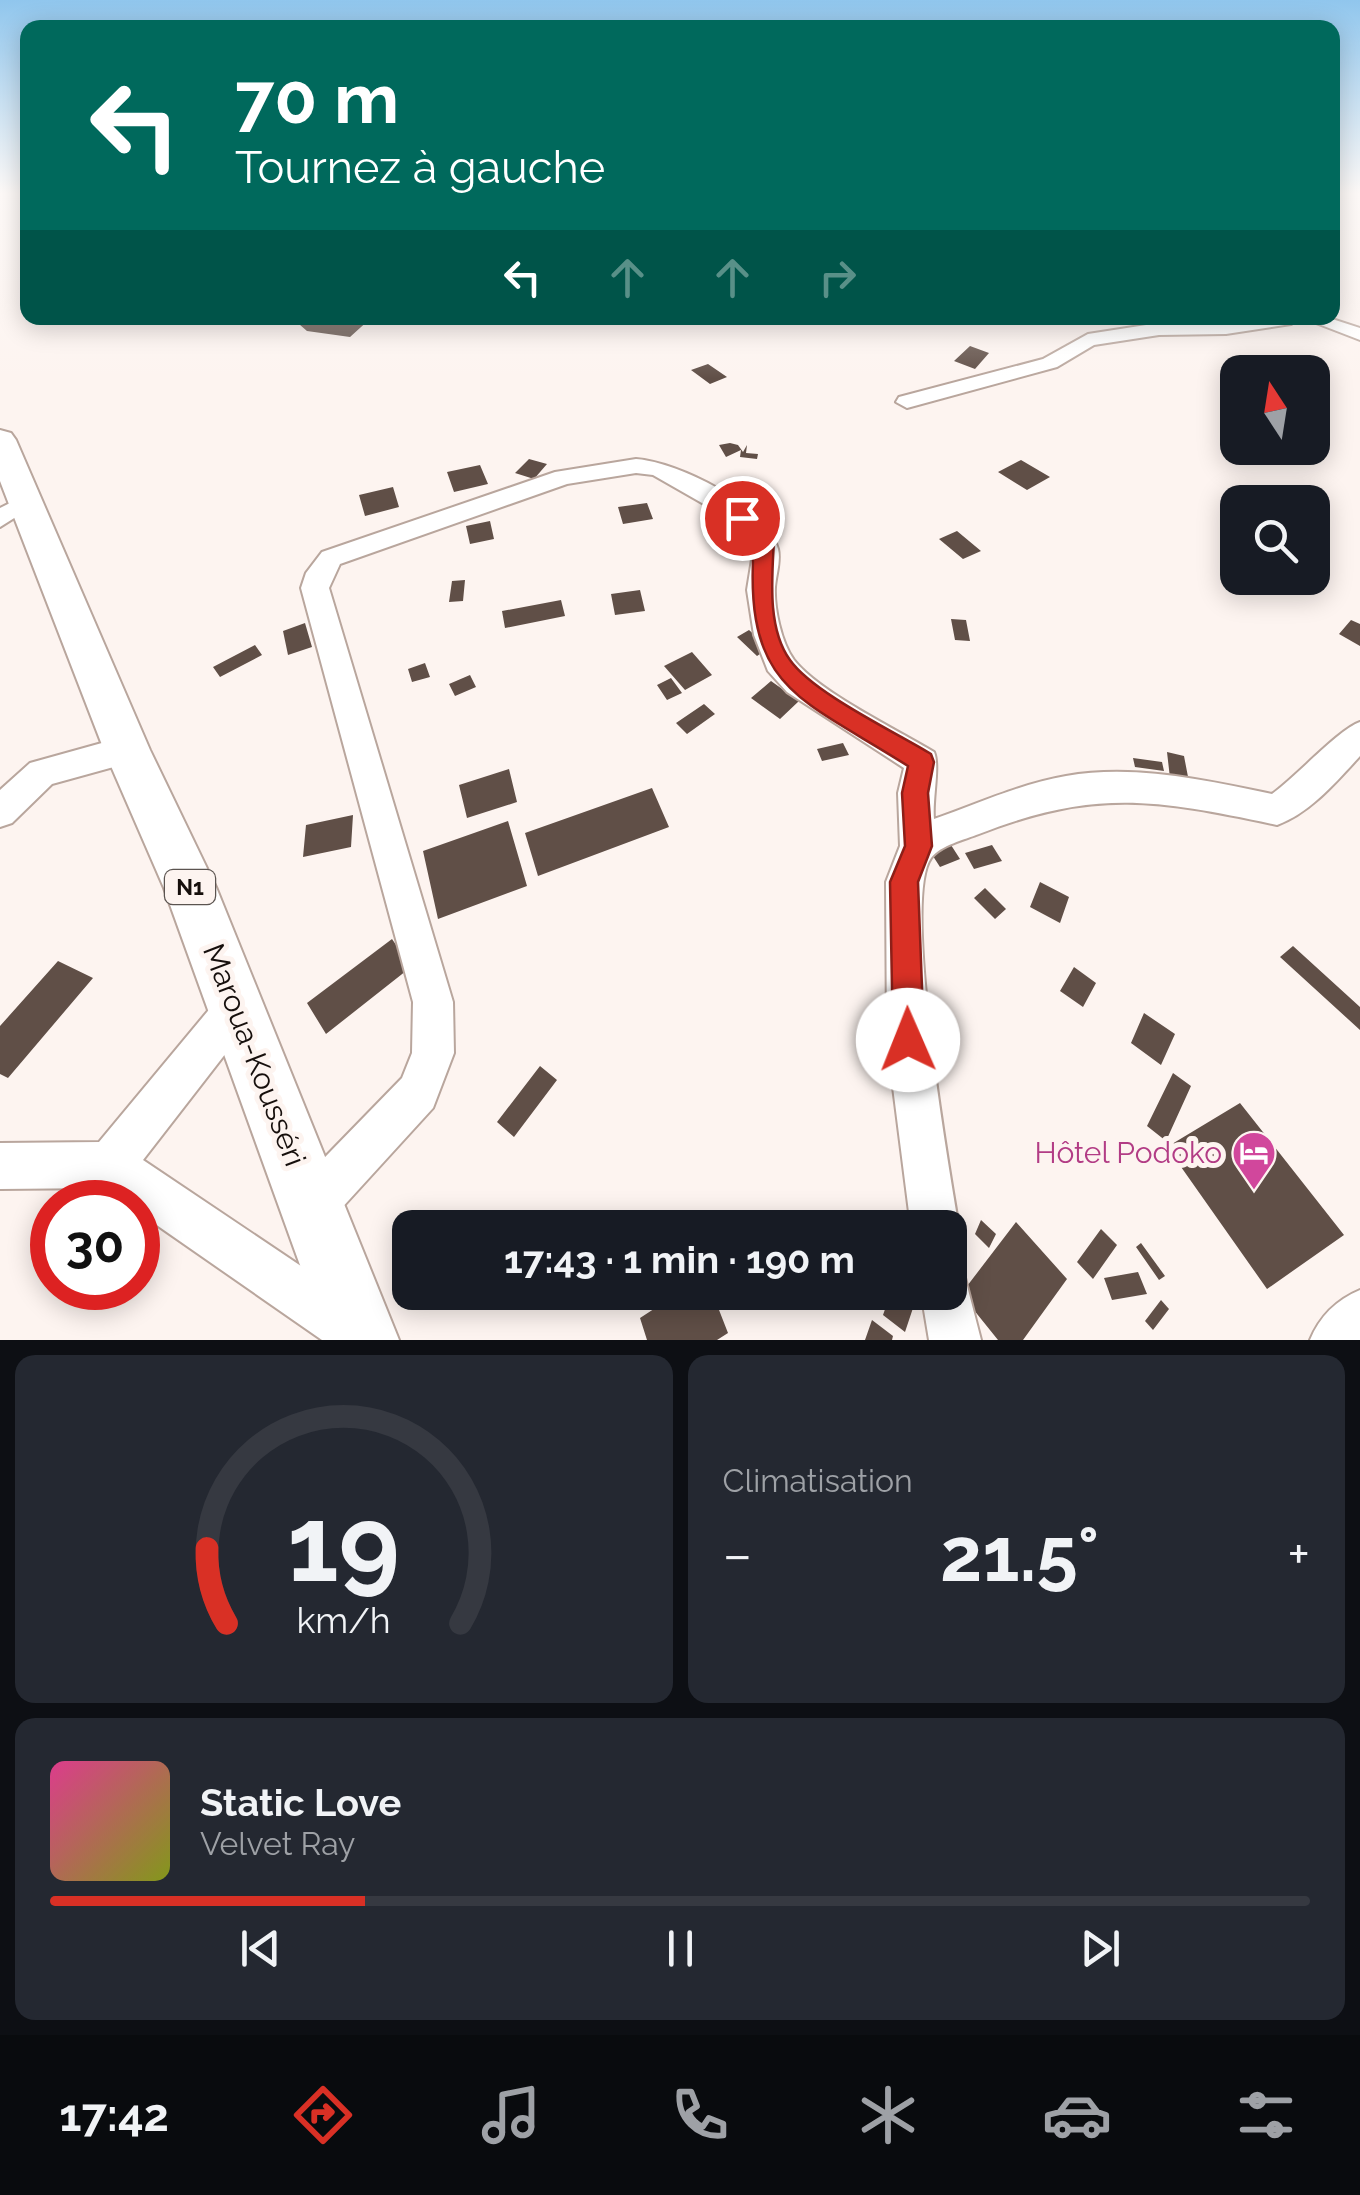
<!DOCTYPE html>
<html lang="fr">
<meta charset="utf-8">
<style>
body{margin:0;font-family:Raleway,sans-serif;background:#242831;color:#f1f3f6;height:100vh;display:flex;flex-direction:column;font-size:38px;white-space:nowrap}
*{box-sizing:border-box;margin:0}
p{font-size:32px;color:#9ea1a6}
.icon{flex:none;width:55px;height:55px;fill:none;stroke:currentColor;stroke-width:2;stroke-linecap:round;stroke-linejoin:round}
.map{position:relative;height:1340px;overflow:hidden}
.panel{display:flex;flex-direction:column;gap:15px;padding:15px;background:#0d0f14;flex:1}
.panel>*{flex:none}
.banner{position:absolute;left:20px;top:20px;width:1320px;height:305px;border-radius:20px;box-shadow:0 5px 25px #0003;background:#00695c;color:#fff;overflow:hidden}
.needle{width:65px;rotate:348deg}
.controls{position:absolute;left:1220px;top:355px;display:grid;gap:20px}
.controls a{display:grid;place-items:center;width:110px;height:110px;border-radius:20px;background:#171b24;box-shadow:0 5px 25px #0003;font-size:50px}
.speed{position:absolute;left:30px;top:1180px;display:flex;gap:20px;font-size:50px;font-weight:700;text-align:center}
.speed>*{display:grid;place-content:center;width:130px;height:130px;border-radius:50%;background:#171b24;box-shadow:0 5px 25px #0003;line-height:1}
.speed .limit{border:15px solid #d22;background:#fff;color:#111}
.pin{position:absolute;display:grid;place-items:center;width:85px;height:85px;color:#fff;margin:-42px;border:5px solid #fff;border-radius:50%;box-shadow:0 2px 10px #0007}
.me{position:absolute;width:110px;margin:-55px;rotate:359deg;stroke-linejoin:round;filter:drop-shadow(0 0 8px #0008)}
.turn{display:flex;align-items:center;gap:35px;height:210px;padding:0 50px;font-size:45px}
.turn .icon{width:130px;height:130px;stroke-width:2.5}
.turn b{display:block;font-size:70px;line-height:85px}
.lanes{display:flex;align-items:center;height:95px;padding:0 50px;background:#0003;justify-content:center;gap:50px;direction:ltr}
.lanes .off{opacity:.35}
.big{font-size:75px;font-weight:700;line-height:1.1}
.panel .card{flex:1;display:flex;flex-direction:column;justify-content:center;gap:15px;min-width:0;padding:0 35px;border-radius:20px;background:#242831}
.panel .dial{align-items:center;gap:0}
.dial svg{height:260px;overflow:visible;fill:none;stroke:#363941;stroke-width:7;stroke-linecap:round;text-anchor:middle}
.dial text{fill:#f1f3f6;stroke:none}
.song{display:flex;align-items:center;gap:30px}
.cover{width:120px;height:120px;border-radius:15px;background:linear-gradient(135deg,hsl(330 70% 55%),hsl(70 70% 35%))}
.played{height:10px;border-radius:5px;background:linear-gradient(90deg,#d93025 25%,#363941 25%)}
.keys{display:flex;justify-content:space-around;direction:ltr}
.heat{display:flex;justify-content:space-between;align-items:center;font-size:55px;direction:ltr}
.panel .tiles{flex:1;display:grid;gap:15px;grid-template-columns:1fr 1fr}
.card:last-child{grid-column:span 2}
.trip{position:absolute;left:392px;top:1210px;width:575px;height:100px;border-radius:20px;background:#171b24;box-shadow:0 5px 25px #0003;font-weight:700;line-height:100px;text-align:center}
.dock{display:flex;height:160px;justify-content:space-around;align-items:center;background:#090b0e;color:#9ea1a6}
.dock .icon{width:70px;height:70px}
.dock .active{color:#d93025}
.dock b{font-size:45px;color:#f1f3f6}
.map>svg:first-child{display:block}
</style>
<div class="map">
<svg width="1360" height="1340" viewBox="0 0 1360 1340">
<rect width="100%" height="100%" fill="#fdf4f0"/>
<path fill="#604f47" d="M 292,318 L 371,318 L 350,337 L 307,331 Z
M 970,346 L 989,353 L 975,369 L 954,361 Z
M 708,364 L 727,377 L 710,384 L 691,370 Z
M 730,443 L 738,445 L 743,452 L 747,445 L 746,453 L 758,454 L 757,459 L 740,457 L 741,450 L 726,457 L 719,445 Z
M 529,459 L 547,464 L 534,479 L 515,473 Z
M 1021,460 L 1050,477 L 1027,490 L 998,472 Z
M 480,465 L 488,484 L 454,492 L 447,472 Z
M 393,487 L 399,507 L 365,516 L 359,495 Z
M 647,503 L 653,519 L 623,524 L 618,507 Z
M 490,521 L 494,539 L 470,544 L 466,526 Z
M 957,531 L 981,551 L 963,559 L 939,539 Z
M 465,580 L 463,601 L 449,602 L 452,581 Z
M 640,590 L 645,611 L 615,615 L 611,594 Z
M 561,600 L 565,616 L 505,628 L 502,611 Z
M 951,619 L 966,620 L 970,641 L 955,640 Z
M 1351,620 L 1360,624 L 1360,646 L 1339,634 Z
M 305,623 L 312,647 L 288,655 L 283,631 Z
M 749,630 L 769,648 L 757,656 L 737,637 Z
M 255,645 L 262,655 L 220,677 L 213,667 Z
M 692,652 L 712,675 L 685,690 L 664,666 Z
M 425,663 L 430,677 L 412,682 L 408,669 Z
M 470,675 L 476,687 L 455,696 L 449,684 Z
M 671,678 L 682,693 L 667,700 L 657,685 Z
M 771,681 L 799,701 L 780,719 L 751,698 Z
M 704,704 L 715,714 L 687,734 L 676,723 Z
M 843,743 L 849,755 L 822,761 L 817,749 Z
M 1167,752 L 1184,756 L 1189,782 L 1170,778 Z
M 1133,758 L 1162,762 L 1164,771 L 1135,767 Z
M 509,769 L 517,802 L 467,818 L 459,785 Z
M 652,788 L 669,827 L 538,876 L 525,833 Z
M 353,815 L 351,847 L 303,857 L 306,825 Z
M 508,821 L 527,886 L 438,919 L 423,851 Z
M 951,845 L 960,859 L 940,867 L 931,853 Z
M 992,845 L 1002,861 L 974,869 L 965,853 Z
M 1040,882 L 1069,897 L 1060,923 L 1030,907 Z
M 985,888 L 1006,909 L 995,919 L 974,898 Z
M 392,939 L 411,967 L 326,1034 L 307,1003 Z
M 1293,946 L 1360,1007 L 1360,1030 L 1280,957 Z
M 58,961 L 93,978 L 8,1078 L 0,1074 L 0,1026 Z
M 1074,967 L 1096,983 L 1083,1007 L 1060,991 Z
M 1144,1013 L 1175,1034 L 1161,1065 L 1131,1043 Z
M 540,1066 L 557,1080 L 514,1137 L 497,1122 Z
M 1173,1073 L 1191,1086 L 1166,1141 L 1147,1126 Z
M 1240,1103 L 1344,1235 L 1267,1289 L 1167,1147 Z
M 981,1220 L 996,1234 L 989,1248 L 975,1234 Z
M 1016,1222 L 1067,1279 L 1023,1340 L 998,1340 L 961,1294 Z
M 1101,1229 L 1117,1245 L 1093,1279 L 1077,1262 Z
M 1141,1243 L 1165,1276 L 1159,1280 L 1136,1247 Z
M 1138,1272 L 1147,1294 L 1112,1300 L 1104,1278 Z
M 680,1292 L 712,1292 L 728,1333 L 717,1340 L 647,1340 L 640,1318 Z
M 891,1292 L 913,1308 L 905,1332 L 883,1315 Z
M 1161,1300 L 1169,1309 L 1153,1330 L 1145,1321 Z
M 872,1320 L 893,1336 L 892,1340 L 865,1340 Z"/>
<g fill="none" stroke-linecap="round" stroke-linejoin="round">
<defs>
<path id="minor" d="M 1257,318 L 1300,318 L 1291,324 L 1226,334 L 1159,335 L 1094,345 L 1057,367 L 907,408 L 896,402 L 899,397 L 1043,359 L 1088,334 L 1159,323 Z
M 1303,318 L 1329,318 L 1360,328 L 1360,340 Z
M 636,459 C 678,462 766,505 778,549 C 781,561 776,574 775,587 C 774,608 781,642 794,660 C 819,692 896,729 934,752 C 940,766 932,800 934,819 C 977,804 1020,784 1066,776 C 1134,764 1205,780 1272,794 C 1296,777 1339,729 1360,722 L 1360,756 C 1336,782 1310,813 1277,825 C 1158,800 1096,788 979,834 C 964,840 941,845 931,858 C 902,899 949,1168 959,1228 L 950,1246 L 950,1228 L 911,1228 L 887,1040 L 886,882 L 900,846 L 898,793 L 904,768 L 787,692 L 768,671 L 754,635 L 747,590 L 753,553 L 747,534 L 716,511 L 653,475 L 636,473 L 567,484 L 340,564 L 329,588 L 453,1002 L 454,1053 L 433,1108 L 328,1223 L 311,1230 L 294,1223 L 287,1206 L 294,1189 L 402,1078 L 412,1053 L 413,1002 L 301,588 L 306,573 L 322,552 L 555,472 Z
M 26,495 L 38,503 L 0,527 L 0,508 Z
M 127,736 L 139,740 L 143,750 L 139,760 L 52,784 L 12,823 L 0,827 L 0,790 L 30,763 Z
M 236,988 L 250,994 L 256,1008 L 250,1022 L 143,1160 L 365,1309 L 373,1327 L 367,1340 L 322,1340 L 138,1212 L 138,1202 L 124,1202 L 104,1188 L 0,1189 L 0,1143 L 99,1142 L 222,994 Z
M 950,1269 L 964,1274 L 981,1340 L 929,1340 L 921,1292 L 950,1292 Z
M 1360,1290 L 1360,1340 L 1310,1340 C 1320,1316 1336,1300 1360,1290 Z"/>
<path id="highway" d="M 0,430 L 11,433 L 16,440 L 150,750 L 216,887 L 399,1340 L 327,1340 L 164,888 L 104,750 L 0,481 Z"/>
</defs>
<use href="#minor" stroke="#b9a69d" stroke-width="4"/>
<use href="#highway" stroke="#b9a69d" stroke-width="4"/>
<use href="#minor" fill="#fff" fill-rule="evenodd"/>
<use href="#highway" fill="#fff" fill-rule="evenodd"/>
</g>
<linearGradient id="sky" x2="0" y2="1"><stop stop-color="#90c6ed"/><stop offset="0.51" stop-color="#fefaf8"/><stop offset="1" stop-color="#fefaf8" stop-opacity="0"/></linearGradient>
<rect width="1360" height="379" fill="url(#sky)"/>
<path fill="#d93025" stroke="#8d1f18" stroke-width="2.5" d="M 742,511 L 748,513 L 774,540 C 772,578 767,628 790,660 C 813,693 895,732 931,754 L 934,762 L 928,793 L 932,846 L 918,882 L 924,1040 L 920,1051 L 908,1056 L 897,1051 L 893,1040 L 890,882 L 905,846 L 902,793 L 908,766 C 798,696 743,690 754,542 L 732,518 Z"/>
<defs>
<symbol id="hotel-pin" viewBox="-11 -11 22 30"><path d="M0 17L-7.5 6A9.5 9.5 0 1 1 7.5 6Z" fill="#d1479c" stroke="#fdf4f0"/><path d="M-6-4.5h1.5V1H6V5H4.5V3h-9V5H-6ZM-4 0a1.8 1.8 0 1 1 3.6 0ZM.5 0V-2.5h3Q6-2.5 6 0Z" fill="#fff"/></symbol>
</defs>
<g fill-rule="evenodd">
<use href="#hotel-pin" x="1229" y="1128" width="50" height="68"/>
</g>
<g text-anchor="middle" stroke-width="10" stroke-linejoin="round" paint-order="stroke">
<rect fill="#fdf4f0" stroke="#5b5450" stroke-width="2.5" x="165" y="870" width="50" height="34" rx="8"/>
<g font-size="22" font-weight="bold" fill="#160f0c">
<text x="190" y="895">N1</text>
</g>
<g font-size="30" fill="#160f0c" stroke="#fdf4f0">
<text transform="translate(254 1055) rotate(69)" y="10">Maroua-Kousséri</text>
</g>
<g font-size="30" fill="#b23c85" stroke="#fdf4f0" text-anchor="end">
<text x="1222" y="1163">Hôtel Podoko</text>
</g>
</g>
</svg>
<div class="controls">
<a><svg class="needle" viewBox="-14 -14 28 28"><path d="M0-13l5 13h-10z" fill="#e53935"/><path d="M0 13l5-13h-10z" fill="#9ea1a6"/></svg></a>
<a><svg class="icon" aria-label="search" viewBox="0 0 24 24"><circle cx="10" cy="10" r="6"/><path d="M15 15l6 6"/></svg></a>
</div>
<div class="speed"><div class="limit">30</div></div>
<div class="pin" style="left:742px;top:518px;background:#d93025"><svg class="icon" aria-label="arrive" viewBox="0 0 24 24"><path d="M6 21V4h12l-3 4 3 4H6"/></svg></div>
<svg class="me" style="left:908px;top:1040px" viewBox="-20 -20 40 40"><circle r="19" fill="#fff"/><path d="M0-13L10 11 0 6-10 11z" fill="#d93025"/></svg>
<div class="trip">17:43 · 1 min · 190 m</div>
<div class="banner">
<div class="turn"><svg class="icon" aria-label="left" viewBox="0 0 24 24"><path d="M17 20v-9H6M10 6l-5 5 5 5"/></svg><div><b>70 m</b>Tournez à gauche</div></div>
<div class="lanes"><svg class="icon" aria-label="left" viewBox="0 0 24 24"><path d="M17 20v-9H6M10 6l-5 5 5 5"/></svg><svg class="icon off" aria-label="ahead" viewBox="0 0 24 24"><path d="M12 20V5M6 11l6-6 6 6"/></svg><svg class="icon off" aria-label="ahead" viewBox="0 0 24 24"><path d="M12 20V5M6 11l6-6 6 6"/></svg><svg class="icon off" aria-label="right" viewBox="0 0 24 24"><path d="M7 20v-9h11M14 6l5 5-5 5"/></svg></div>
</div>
</div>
<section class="panel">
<div class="tiles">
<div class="card dial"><svg viewBox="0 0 100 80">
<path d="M14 69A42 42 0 1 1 86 69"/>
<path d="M14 69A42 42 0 0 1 8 46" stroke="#d93025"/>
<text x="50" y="56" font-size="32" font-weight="700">19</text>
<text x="50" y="72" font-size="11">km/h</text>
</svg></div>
<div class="card"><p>Climatisation</p>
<div class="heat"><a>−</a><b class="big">21.5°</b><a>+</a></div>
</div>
<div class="card">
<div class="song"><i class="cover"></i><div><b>Static Love</b><p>Velvet Ray</p></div></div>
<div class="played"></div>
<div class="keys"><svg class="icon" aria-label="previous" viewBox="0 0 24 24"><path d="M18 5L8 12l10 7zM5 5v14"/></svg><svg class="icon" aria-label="pause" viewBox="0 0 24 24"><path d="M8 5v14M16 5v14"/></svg><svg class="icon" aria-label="next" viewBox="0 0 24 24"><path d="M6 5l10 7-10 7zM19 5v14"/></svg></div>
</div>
</div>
</section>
<nav class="dock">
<b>17:42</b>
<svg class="icon active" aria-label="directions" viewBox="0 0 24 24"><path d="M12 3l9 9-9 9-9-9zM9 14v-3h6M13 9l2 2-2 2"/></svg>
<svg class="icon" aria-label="music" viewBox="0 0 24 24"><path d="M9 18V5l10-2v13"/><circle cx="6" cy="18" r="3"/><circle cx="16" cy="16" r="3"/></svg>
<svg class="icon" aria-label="phone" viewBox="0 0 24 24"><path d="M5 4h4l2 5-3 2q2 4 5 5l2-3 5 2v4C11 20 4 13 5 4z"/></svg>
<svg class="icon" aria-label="climate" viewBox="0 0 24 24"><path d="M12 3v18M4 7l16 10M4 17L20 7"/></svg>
<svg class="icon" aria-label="car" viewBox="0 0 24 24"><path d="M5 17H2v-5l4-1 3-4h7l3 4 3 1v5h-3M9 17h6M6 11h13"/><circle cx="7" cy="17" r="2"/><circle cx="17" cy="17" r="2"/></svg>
<svg class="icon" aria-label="filters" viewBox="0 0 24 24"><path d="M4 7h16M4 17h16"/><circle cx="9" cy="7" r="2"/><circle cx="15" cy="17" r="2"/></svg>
</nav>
